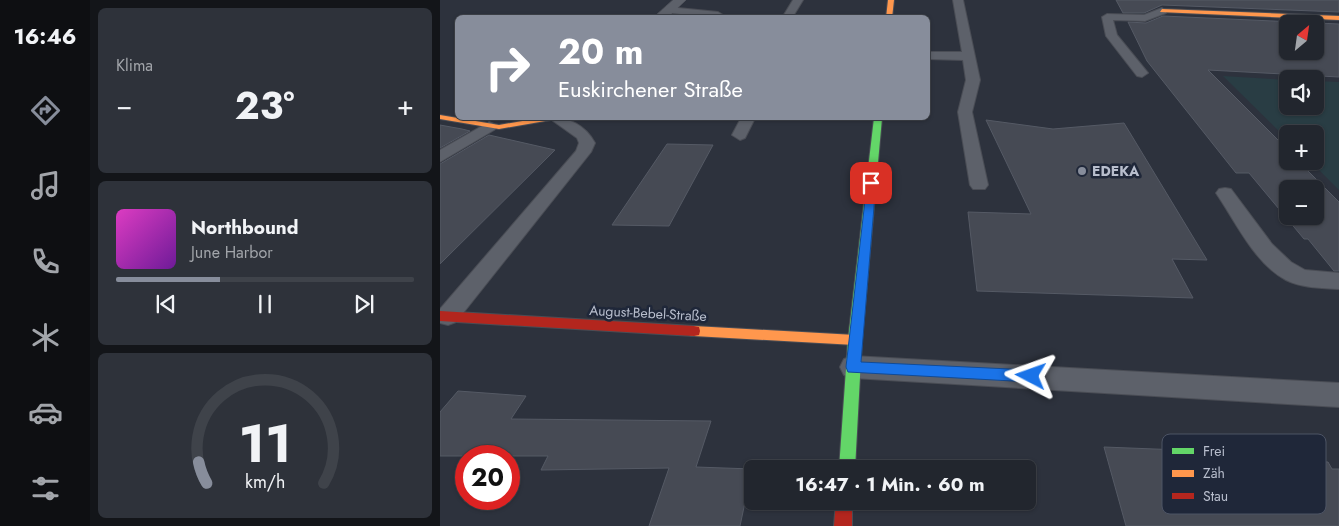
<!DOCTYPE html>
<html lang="de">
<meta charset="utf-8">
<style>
body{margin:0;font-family:Jost,sans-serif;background:#2e323a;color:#f1f3f6;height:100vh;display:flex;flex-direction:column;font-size:19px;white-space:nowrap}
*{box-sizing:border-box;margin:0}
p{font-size:16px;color:#a2a5aa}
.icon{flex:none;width:28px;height:28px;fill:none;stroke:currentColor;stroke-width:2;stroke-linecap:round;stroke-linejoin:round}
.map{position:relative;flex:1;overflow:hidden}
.details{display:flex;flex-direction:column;gap:8px;padding:8px;background:#131519;width:350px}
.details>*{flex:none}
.hud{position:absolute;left:15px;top:15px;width:475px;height:105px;border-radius:8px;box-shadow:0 1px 4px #0004,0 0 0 1px #3f434a;background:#878d9b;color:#fff;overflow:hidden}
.needle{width:32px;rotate:29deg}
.buttons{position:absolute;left:839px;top:15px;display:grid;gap:10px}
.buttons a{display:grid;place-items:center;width:45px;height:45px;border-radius:8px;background:#22262e;box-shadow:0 1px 4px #0004,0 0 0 1px #3f434a;font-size:25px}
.speed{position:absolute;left:15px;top:445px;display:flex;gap:10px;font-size:25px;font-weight:700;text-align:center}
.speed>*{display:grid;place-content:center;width:65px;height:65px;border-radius:50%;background:#22262e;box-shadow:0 1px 4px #0004,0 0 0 1px #3f434a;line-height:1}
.speed .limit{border:8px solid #d22;background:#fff;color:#111}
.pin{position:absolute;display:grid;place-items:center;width:42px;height:42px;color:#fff;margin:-21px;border-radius:10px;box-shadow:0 2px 8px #0006}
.me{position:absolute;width:55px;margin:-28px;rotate:274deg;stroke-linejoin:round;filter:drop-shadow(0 0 4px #0008)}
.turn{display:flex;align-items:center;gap:18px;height:105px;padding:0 20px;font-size:22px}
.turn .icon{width:65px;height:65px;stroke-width:2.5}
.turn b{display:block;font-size:35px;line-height:42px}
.big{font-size:38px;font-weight:700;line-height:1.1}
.details .card{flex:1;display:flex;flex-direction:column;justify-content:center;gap:8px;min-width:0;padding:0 18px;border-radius:8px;background:#2e323a}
.details .dial{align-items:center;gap:0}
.dial svg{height:130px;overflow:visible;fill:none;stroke:#3f434a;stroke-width:7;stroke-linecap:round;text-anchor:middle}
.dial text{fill:#f1f3f6;stroke:none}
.song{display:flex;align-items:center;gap:15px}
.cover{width:60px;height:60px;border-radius:8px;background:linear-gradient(135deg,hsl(310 70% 55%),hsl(280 70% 35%))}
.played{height:5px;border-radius:2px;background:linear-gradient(90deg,#878d9b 35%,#3f434a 35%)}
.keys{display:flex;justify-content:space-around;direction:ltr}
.heat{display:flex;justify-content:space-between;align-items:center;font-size:28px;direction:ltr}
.trip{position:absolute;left:304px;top:460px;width:292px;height:50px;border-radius:8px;background:#22262e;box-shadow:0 1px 4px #0004,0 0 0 1px #3f434a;font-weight:700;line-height:50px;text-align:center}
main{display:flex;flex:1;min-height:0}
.tabs{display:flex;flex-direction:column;width:90px;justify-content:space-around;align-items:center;background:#0e0f12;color:#a2a5aa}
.tabs .icon{width:35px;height:35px}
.tabs .selected{color:#878d9b}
.tabs b{font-size:22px;color:#f1f3f6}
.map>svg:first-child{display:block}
</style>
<main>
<nav class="tabs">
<b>16:46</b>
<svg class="icon selected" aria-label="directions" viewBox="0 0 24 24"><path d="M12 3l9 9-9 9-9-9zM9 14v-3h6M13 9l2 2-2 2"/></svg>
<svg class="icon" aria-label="music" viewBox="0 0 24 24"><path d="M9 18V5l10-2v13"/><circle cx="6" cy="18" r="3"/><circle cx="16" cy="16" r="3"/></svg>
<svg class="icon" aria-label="phone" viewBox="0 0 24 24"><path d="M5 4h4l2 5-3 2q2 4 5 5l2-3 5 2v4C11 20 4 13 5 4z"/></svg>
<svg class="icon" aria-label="climate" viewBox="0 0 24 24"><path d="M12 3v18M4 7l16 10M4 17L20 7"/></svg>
<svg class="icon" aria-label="car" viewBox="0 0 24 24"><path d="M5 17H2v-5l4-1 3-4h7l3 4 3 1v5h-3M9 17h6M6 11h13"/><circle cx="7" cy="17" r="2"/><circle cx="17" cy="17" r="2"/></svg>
<svg class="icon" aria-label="filters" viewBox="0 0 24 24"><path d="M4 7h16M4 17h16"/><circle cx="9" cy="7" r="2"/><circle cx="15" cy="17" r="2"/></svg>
</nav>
<section class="details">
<div class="card"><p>Klima</p>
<div class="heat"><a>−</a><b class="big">23°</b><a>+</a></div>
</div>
<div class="card">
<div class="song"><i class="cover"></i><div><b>Northbound</b><p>June Harbor</p></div></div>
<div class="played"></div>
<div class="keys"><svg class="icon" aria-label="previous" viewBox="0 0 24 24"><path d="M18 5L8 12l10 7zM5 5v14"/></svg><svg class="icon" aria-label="pause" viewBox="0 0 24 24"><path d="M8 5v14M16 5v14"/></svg><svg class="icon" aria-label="next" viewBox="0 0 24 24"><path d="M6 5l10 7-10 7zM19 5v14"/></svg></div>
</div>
<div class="card dial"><svg viewBox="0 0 100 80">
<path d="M14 69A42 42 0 1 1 86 69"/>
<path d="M14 69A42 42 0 0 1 9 56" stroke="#878d9b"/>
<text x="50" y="56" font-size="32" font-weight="700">11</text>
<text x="50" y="72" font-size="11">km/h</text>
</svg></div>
</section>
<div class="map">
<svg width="899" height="526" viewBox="0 0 899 526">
<rect width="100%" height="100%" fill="#2d323d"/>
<path fill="#293d44" d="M 783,76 L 847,80 L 848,106 L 875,106 L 875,81 L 899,82 L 899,190 L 870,161 L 875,161 L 875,134 L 848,134 L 847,139 Z"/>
<path fill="#464a54" stroke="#555a65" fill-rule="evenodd" d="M 676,0 L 899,0 L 899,12 L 722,5 L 704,13 L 683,13 Z
M 723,16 L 899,24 L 899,77 L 768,70 L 848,150 L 848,161 L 858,161 L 899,202 L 899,271 L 894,271 L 868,239 L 864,239 L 809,173 L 796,173 L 707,61 L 688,22 L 706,23 ZM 848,24 L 875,24 L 875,51 L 848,51 ZM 848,189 L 875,189 L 875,216 L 848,216 Z
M 546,120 L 613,129 L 684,123 L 767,260 L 732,259 L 753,298 L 537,291 L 528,212 L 591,214 Z
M 0,125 L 22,129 L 30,131 L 0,148 Z
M 49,135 L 115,150 L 0,264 L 0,164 Z
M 227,144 L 273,145 L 229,226 L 172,225 Z
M 18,391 L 86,396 L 71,419 L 271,421 L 256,467 L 312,469 L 300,526 L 209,526 L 229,468 L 101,470 L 108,456 L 0,456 L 0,412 Z
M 664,447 L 841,454 L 845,460 L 888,462 L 892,469 L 899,469 L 899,526 L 686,526 Z"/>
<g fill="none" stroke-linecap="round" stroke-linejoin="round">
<defs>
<path id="lane" d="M 353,0 L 363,0 L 352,18 L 342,18 Z
M 513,0 L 523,0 L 540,80 L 532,112 L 548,185 L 545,189 L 533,189 L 530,185 L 518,112 L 526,80 L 523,60 L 488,59 L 488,52 L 522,52 Z
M 228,7 L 278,12 L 283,15 L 280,18 L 273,18 L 224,12 L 223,10 Z
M 722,8 L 727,11 L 726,13 L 705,21 L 673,20 L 677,35 L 708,73 L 702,77 L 697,76 L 666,36 L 662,17 L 667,14 L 704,15 Z
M 109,118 C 128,116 146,126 155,143 L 151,152 L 16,322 L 8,325 L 0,323 L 0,309 L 136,151 L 139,143 L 137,138 Z
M 301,118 L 315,118 L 305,138 L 300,140 L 292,135 Z
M 49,122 L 54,124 L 57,127 L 54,130 L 0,162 L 0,150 Z
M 785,188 L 791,189 L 832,244 L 851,262 L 865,270 L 899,273 L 899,289 C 881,288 862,288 846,280 C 814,263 796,222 776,193 L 779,189 Z
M 413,356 L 899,383 L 899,407 L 413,378 L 404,375 L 400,367 L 404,359 Z"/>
<path id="street" d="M 233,0 L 246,0 L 227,18 L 213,18 Z"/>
<path id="fast" d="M 434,118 L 442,118 L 422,340 L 415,469 L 399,469 L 408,340 Z"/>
<path id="slow" d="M 448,0 L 454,0 L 452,18 L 446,18 Z
M 722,9 L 899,16 L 899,20 L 720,12 Z
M 0,115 L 59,125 L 100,118 L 115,118 L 111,120 L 59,129 L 0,119 Z
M 254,326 L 415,335 L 420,336 L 422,340 L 420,344 L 415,345 L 254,336 L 249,335 L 248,331 L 249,327 Z"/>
<path id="jam" d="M 0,311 L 254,326 L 259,327 L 260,331 L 259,335 L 254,336 L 0,321 Z
M 396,501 L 412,501 L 412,526 L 394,526 Z"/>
</defs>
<use href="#lane" stroke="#4a4d55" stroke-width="2"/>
<use href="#street" stroke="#4a4d55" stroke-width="1"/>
<use href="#fast" stroke="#4a4d55" stroke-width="2"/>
<use href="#slow" stroke="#4a4d55" stroke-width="2"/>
<use href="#jam" stroke="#4a4d55" stroke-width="2"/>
<use href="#lane" fill="#5d616a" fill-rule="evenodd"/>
<use href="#street" fill="#5d616a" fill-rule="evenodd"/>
<use href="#fast" fill="#63d668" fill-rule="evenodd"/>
<use href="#slow" fill="#ff974d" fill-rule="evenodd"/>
<use href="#jam" fill="#b3261e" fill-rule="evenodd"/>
</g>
<path fill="#1a73e8" stroke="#114b97" d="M 431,180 L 436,183 L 421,362 L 591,370 L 596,372 L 598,376 L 596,381 L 591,382 L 408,372 L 406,367 L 427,183 Z"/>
<circle fill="#878d9b" stroke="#1f2739" stroke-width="2" cx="642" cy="171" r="5"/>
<g text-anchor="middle" stroke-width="5" stroke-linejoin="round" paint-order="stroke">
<g font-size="14" font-weight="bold" fill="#b8becd" stroke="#1f2739" text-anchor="start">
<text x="652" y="176">EDEKA</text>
</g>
<g font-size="14" fill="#b8becd" stroke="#1f2739">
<text transform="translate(208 313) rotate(3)" y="5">August-Bebel-Straße</text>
</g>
</g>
<rect x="722" y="434" width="164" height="80" rx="8" fill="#1f2739" stroke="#4d5465" stroke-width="1"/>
<rect x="732" y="448" width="22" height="6" fill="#63d668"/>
<rect x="732" y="470" width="22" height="7" fill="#ff974d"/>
<rect x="732" y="493" width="22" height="6" fill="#b3261e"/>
<g font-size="14" fill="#b8becd">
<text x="763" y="456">Frei</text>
<text x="763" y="478">Zäh</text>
<text x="763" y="501">Stau</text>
</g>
</svg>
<div class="buttons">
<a><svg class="needle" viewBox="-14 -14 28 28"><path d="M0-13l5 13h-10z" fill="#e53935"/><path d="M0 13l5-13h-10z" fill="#a2a5aa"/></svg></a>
<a><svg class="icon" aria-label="sound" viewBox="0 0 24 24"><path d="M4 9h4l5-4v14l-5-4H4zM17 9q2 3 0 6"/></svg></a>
<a>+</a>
<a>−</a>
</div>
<div class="speed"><div class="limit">20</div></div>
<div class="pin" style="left:431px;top:183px;background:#d93025"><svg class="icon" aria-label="arrive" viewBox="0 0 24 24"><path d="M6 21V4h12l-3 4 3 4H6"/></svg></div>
<svg class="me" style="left:591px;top:376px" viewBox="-20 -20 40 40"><path d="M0-17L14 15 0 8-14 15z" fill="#1a73e8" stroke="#fff" stroke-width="4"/></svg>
<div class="trip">16:47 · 1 Min. · 60 m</div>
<div class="hud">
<div class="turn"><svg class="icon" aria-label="right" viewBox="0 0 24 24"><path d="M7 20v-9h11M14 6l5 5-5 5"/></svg><div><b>20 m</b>Euskirchener Straße</div></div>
</div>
</div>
</main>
